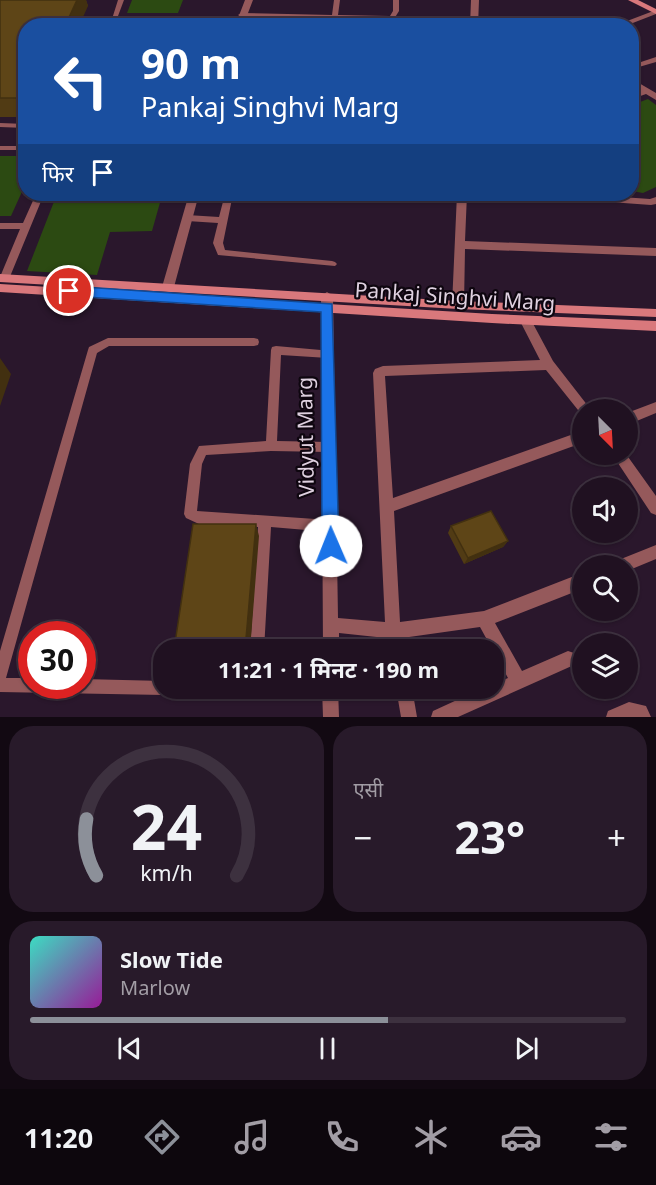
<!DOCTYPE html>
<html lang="hi">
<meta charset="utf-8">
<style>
body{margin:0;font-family:"Noto Sans","Noto Sans Devanagari",sans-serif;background:#281a2a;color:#f1f3f6;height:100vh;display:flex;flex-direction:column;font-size:22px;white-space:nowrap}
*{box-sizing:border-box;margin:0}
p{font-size:20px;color:#a29da5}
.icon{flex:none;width:33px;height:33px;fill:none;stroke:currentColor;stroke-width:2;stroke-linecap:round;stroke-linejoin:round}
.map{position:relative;height:717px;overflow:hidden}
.drawer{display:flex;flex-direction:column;gap:9px;padding:9px;background:#120912;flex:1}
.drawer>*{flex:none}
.top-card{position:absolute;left:18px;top:18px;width:621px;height:183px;border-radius:24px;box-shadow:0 2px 4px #0004,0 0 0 2px #3d313f;background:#1a4fa0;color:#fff;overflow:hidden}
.needle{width:39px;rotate:156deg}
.controls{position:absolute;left:572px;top:399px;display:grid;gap:12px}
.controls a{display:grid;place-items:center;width:66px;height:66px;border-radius:50%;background:#201121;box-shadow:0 2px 4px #0004,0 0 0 2px #3d313f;font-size:30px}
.speed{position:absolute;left:18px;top:621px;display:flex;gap:12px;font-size:30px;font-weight:700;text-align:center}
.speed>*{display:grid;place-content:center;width:78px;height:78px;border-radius:50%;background:#201121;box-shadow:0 2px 4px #0004,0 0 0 2px #3d313f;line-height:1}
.speed .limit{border:9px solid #d22;background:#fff;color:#111}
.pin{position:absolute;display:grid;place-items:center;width:51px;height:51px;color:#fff;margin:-26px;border:3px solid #fff;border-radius:50%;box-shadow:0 2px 6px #0007}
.me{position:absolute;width:66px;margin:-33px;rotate:359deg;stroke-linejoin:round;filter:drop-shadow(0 0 4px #0008)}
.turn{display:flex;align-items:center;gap:21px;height:126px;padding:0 24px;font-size:27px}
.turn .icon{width:78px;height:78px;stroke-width:2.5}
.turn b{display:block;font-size:42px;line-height:51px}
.then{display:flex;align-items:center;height:57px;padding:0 24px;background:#0003;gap:12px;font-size:22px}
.big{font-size:45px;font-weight:700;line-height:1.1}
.drawer .widget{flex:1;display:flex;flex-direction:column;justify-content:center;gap:9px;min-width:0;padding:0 21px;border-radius:24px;background:#281a2a}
.drawer .dial{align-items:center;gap:0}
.dial svg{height:156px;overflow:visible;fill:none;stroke:#3d313f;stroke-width:7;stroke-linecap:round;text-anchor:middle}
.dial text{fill:#f1f3f6;stroke:none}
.song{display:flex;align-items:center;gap:18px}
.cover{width:72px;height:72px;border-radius:9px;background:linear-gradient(135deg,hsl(170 70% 55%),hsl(300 70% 35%))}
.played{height:6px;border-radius:3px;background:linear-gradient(90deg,#8c9099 60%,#3d313f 60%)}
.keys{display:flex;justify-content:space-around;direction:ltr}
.heat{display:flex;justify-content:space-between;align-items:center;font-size:33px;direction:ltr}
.drawer .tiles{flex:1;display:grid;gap:9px;grid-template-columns:1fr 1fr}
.widget:last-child{grid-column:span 2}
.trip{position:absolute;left:153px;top:639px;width:351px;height:60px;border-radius:24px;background:#201121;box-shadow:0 2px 4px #0004,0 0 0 2px #3d313f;font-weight:700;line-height:60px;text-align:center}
.tab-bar{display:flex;height:96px;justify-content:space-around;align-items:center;background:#0d070d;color:#a29da5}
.tab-bar .icon{width:42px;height:42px}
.tab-bar .active{color:#8c9099}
.tab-bar b{font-size:27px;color:#f1f3f6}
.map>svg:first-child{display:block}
</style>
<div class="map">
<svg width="656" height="717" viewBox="0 0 656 717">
<rect width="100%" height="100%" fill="#2a172c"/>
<path fill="#2c4a12" d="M 132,0 L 183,0 L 178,13 L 127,13 Z
M 648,99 L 656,105 L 656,187 L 643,193 L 632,191 L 632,105 Z
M 0,156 L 25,156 L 25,185 L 11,216 L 0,216 Z
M 55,199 L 161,199 L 152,231 L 110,232 L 97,275 L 27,271 Z"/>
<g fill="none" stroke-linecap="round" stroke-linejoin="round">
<path fill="#95595b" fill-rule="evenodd" d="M 118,0 L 124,0 L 118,16 L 185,17 L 188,19 L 186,26 L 180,26 L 181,21 L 112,19 Z
M 334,0 L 340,0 L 338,15 L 390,16 L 393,11 L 393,0 L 399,0 L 399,11 L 394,19 L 392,20 L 241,17 L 238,15 L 241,13 L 332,15 Z
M 0,123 L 26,124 L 26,128 L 0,127 Z
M 0,146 L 26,146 L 26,150 L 0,150 Z
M 36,194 L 44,194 L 9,279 L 7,282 L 1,282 L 0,277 L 20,229 L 0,229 L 0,223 L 23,223 Z
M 225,194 L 233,194 L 223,243 L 225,250 L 332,261 L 335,262 L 337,264 L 335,266 L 218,255 L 213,243 L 218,223 L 187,221 L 183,218 L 187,215 L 219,217 Z
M 108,338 L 254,338 L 258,339 L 259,342 L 258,345 L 254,346 L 109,346 L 97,353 L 6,678 L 32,678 L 32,686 L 82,686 L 82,679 L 164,681 L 164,688 L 171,688 L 169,693 L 164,695 L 0,692 L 0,651 L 88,350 L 89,347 Z
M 276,346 L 332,351 L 333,354 L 332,357 L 328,358 L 281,355 L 277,441 L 329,442 L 333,443 L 335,447 L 333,451 L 329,452 L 271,451 L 206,455 L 202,464 L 197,511 L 330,520 L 334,522 L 336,526 L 334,530 L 330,532 L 271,527 L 264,650 L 250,650 L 258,527 L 199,524 L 186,518 L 184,514 L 190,464 L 199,446 L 266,441 L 271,350 L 272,347 Z
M 191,688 L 336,688 L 337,691 L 335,696 L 330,698 L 198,695 L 193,693 Z"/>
<path fill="#95595b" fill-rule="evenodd" d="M 245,0 L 253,0 L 243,26 L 235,26 Z
M 471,0 L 479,0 L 478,26 L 470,26 Z
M 656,10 L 656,14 L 625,26 L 614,26 Z
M 656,57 L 656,62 L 632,69 L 632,65 Z
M 632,79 L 656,93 L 656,100 L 646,94 L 632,99 L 632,94 L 641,91 L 632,84 Z
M 189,194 L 199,194 L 174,287 L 168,291 L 162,287 Z
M 457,194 L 467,194 L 465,241 L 656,248 L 656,256 L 465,249 L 464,305 L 458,309 L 452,305 Z
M 536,194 L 579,194 L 650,199 L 656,197 L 656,204 L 651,205 L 541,197 Z
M 327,292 L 333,296 L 338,618 L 385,622 L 373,373 L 375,369 L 383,366 L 540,360 L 520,321 L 526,316 L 530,318 L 553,361 L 588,406 L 590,410 L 582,410 L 582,415 L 546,370 L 385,376 L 393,498 L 582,431 L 582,443 L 394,511 L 400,622 L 484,611 L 582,573 L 582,589 L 495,623 L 522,671 L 568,651 L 574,653 L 576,659 L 574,665 L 458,717 L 431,717 L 433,711 L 483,688 L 494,688 L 494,684 L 508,678 L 480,627 L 402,638 L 404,650 L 388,650 L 386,638 L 339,633 L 339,650 L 323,650 L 321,296 Z
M 656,402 L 656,413 L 627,425 L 627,413 Z
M 612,454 L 626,454 L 656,496 L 656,515 L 651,513 Z
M 656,545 L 656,559 L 627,571 L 627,566 L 614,566 L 616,561 Z
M 322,688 L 338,688 L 339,717 L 323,717 Z
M 396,688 L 412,688 L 417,717 L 401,717 Z
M 629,702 L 646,706 L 651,717 L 606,717 L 608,711 Z"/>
<path fill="#d9787c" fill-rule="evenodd" d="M 628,0 L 638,0 L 656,9 L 656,14 Z
M 0,274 L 458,301 L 656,309 L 656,317 L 458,309 L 0,282 Z
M 0,284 L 492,314 L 656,321 L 656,331 L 492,323 L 0,292 Z"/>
</g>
<path fill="#513b14" d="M 0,0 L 86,0 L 88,6 L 26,26 L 26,117 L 0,117 Z
M 451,526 L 508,541 L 503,547 L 464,564 L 448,533 Z"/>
<path fill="#423010" d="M 77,0 L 86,0 L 88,6 L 79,26 L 65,26 Z
M 0,358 L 11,374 L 0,406 Z
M 256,524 L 259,536 L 250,650 L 245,650 Z
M 508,541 L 503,547 L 464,564 L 468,558 Z"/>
<path fill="#5e4517" stroke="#423010" stroke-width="1.5" d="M 0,0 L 77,0 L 65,26 L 26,26 L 26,98 L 0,98 Z
M 491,511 L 508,541 L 468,558 L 451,526 Z
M 193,524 L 256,524 L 245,650 L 174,650 Z"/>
<path fill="#1a73e8" stroke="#114b97" stroke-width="1.5" d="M 69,286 L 332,304 L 339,546 L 336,552 L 331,554 L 325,552 L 322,546 L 321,312 L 69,296 L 63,291 Z"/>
<g text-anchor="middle" stroke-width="4.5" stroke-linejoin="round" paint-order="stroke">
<g font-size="21" fill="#ded0df" stroke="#0e060f">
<text transform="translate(455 297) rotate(4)" y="7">Pankaj Singhvi Marg</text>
<text transform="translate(306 437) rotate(-91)" y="7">Vidyut Marg</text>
</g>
</g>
</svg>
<div class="controls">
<a><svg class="needle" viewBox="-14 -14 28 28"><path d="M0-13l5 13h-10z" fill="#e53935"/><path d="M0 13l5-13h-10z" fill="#a29da5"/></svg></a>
<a><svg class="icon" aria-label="sound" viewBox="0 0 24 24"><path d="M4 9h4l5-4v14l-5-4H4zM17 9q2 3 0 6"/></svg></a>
<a><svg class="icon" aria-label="search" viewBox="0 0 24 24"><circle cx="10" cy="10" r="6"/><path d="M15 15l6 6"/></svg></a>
<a><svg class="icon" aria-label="layers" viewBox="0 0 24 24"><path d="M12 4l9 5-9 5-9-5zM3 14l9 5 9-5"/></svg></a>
</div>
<div class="speed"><div class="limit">30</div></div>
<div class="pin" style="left:69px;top:291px;background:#d93025"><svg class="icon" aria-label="arrive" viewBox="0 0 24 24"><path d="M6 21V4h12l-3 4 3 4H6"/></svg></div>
<svg class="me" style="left:331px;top:546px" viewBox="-20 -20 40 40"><circle r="19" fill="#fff"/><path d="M0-13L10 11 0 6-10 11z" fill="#1a73e8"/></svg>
<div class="trip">11:21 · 1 मिनट · 190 m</div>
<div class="top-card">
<div class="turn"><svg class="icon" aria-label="left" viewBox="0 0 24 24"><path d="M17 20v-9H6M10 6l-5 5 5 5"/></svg><div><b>90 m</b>Pankaj Singhvi Marg</div></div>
<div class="then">फिर<svg class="icon" aria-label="arrive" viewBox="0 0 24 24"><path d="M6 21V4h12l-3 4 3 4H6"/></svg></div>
</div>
</div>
<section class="drawer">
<div class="tiles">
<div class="widget dial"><svg viewBox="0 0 100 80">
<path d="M14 69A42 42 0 1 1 86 69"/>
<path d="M14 69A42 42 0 0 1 9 40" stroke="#8c9099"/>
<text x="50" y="56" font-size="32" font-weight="700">24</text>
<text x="50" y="72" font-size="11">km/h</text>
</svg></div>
<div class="widget"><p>एसी</p>
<div class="heat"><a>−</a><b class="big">23°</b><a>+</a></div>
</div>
<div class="widget">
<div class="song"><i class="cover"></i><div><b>Slow Tide</b><p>Marlow</p></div></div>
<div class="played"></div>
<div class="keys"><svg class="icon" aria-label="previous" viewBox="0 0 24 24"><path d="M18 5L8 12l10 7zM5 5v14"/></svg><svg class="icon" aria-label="pause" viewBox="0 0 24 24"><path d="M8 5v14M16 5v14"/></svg><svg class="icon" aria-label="next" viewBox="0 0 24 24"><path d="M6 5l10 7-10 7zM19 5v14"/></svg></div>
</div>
</div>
</section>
<nav class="tab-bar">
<b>11:20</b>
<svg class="icon active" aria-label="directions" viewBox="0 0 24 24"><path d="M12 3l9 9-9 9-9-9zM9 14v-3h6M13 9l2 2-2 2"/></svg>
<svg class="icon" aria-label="music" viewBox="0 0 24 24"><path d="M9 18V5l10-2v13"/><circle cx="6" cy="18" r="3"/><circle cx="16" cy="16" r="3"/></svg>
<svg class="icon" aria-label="phone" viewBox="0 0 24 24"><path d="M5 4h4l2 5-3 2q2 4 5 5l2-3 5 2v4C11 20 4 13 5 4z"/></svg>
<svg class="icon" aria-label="climate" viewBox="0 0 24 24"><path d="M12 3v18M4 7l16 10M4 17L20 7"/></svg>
<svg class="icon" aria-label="car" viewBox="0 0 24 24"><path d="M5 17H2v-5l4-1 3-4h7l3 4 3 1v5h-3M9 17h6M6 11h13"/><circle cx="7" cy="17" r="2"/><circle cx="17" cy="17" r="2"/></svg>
<svg class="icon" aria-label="filters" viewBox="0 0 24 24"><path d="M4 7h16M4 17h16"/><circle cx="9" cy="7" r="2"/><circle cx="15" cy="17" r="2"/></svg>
</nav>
